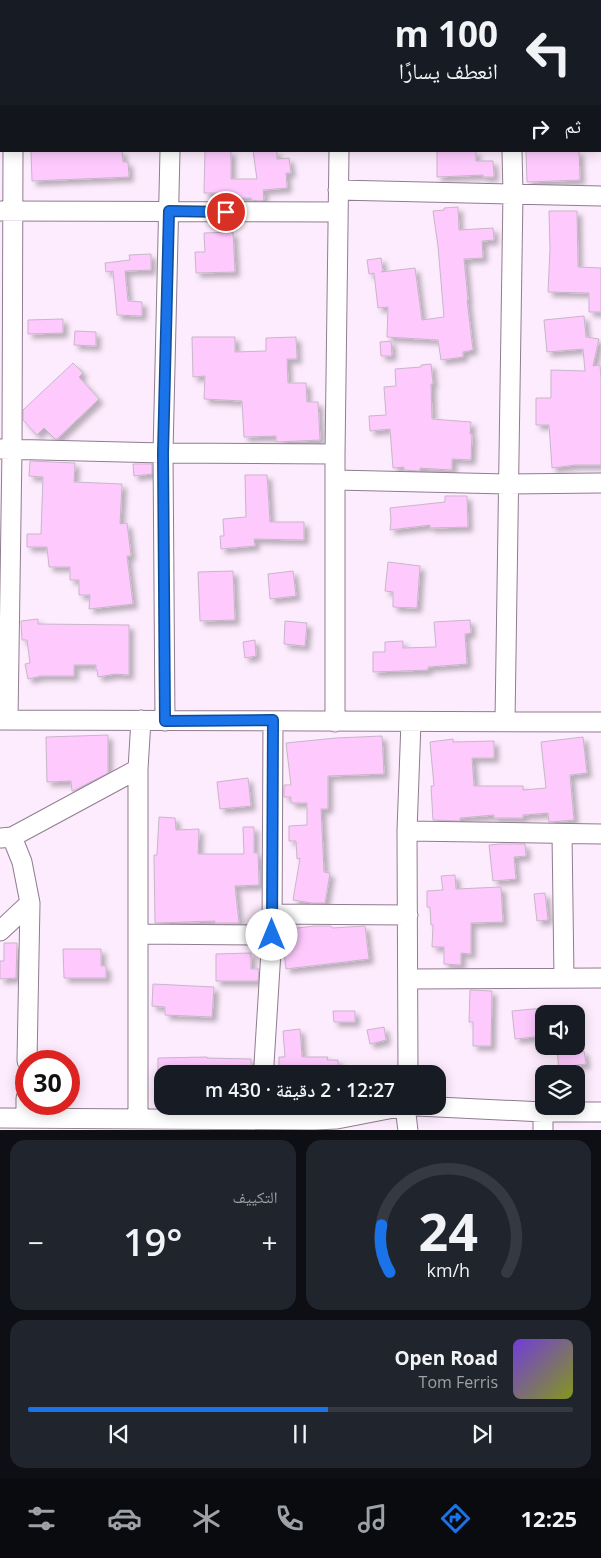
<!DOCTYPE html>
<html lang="ar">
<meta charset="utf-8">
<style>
body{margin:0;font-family:"Open Sans","Noto Naskh Arabic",sans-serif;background:#20242c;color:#f1f3f6;direction:rtl;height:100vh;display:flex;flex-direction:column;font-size:19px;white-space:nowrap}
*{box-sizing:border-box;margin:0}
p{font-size:16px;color:#9ea1a6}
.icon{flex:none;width:28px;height:28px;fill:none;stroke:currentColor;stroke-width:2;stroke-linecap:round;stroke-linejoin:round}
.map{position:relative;height:1130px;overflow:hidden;direction:ltr}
.panel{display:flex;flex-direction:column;gap:10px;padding:10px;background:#0d0f14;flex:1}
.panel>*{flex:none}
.guide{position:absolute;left:0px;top:0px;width:601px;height:152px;box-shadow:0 2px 12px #0003;direction:rtl;background:#171b24;color:#f1f3f6;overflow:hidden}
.buttons{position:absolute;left:535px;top:1005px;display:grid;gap:10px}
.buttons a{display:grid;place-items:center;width:50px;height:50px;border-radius:10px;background:#171b24;box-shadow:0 2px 12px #0003;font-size:25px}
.speed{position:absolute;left:15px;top:1050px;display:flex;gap:10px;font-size:25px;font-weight:700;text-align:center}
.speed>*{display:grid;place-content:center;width:65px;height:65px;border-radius:50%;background:#171b24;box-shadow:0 2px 12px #0003;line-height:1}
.speed .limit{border:8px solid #d22;background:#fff;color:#111}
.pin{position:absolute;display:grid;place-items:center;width:42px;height:42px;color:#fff;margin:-21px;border:2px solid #fff;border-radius:50%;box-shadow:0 1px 5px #0007}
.me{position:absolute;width:55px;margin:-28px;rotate:0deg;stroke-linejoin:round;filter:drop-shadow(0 0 4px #0008)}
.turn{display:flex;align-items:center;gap:18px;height:105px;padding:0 20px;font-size:22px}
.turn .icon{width:65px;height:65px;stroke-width:2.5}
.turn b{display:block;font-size:35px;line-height:42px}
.then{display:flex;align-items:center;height:48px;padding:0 20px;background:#0003;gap:10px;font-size:19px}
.big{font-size:38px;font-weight:600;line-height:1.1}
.panel .card{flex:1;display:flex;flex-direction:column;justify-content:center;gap:8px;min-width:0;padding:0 18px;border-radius:15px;background:#20242c}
.panel .dial{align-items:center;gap:0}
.dial svg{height:130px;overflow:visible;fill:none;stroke:#363941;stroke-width:7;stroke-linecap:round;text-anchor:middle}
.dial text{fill:#f1f3f6;stroke:none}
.song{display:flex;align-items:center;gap:15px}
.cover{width:60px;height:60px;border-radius:8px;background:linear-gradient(135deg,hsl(260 70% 55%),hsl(70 70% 35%))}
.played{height:5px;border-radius:2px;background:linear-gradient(90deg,#1a73e8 55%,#363941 55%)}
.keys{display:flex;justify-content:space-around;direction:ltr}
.heat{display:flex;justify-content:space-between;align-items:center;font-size:28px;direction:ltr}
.panel .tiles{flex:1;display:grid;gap:10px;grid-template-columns:1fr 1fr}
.card:last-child{grid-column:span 2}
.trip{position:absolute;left:154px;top:1065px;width:292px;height:50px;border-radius:15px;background:#171b24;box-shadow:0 2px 12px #0003;font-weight:600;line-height:50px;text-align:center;direction:rtl}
.dock{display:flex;height:80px;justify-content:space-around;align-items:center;background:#090b0e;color:#9ea1a6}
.dock .icon{width:35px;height:35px}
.dock .on{color:#1a73e8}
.dock b{font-size:22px;color:#f1f3f6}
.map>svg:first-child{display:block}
</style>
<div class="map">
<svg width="601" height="1131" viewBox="0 0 601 1131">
<defs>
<filter id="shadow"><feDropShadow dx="4.5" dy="4.5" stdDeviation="2.5" flood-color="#0004"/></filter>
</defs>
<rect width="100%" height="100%" fill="#fdecfd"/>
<path fill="#fecafe" stroke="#c9b5c9" filter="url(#shadow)" d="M 31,151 L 122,151 L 123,162 L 128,162 L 129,177 L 32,181 Z
M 205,151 L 231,151 L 231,179 L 257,179 L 253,151 L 277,151 L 277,159 L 289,158 L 291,173 L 286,173 L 287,188 L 263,190 L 264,200 L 260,201 L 251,200 L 251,198 L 226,198 L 226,193 L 204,193 Z
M 437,151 L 476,151 L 476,161 L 493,161 L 494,177 L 483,177 L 483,175 L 437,177 Z
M 526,151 L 579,151 L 580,180 L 527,182 Z
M 458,207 L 459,230 L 493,228 L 494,240 L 482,241 L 483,258 L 464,259 L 468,300 L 467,300 L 473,350 L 463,352 L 463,357 L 441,360 L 438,340 L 387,337 L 388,307 L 378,308 L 374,273 L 369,274 L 367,260 L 381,258 L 383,271 L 381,272 L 415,268 L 422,320 L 444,317 L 438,246 L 433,211 L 444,210 L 444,208 Z
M 549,211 L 577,211 L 578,267 L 601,268 L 601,312 L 589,312 L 589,293 L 548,292 L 550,249 Z
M 233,232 L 235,272 L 196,273 L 195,252 L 205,252 L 204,233 Z
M 151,254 L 151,270 L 125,271 L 128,301 L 142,302 L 142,316 L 117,315 L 113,271 L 106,272 L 105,263 L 130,260 L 129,255 Z
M 584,316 L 586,337 L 599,339 L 593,366 L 600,365 L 601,379 L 601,465 L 575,465 L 552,468 L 549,425 L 536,425 L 536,398 L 551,398 L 551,370 L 585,371 L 583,349 L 547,352 L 544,320 Z
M 63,319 L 63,333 L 28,334 L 28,320 Z
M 75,331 L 96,332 L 96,346 L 74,345 Z
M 192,337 L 235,337 L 235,352 L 266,351 L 266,338 L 296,337 L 297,359 L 287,359 L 288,383 L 306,383 L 307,402 L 318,402 L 320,440 L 276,442 L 276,436 L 244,437 L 242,401 L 204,399 L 205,376 L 193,377 Z
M 391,341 L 392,356 L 381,356 L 380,342 Z
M 73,363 L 83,373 L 79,377 L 99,399 L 57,439 L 55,439 L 44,428 L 37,435 L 23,420 L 23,410 Z
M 431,364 L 433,384 L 431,384 L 432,419 L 471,422 L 470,434 L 472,434 L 471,460 L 452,459 L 452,470 L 420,468 L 420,471 L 404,470 L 404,467 L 393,468 L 390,429 L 370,431 L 369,416 L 386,415 L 384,387 L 396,386 L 395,369 L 421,367 L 421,365 Z
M 30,461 L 75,463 L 74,482 L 122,484 L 120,524 L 127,523 L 131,556 L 127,556 L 133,604 L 89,609 L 90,595 L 79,595 L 79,580 L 70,580 L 70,567 L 49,567 L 47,547 L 27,547 L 27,534 L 41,534 L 43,477 L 29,476 Z
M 133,464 L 152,464 L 152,474 L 134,476 Z
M 245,475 L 267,475 L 270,522 L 304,522 L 304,540 L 254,539 L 255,546 L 221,549 L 220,536 L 224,536 L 223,519 L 246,517 Z
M 445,496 L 467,496 L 468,527 L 430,528 L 430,525 L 390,530 L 391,520 L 390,508 L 445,502 Z
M 388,562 L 420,566 L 417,608 L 393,607 L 393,592 L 385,591 Z
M 233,571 L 235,620 L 200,621 L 198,572 Z
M 293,571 L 296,596 L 270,599 L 268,574 Z
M 38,619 L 38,624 L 129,625 L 129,675 L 115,674 L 98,677 L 97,670 L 96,670 L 96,665 L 74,665 L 74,676 L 41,676 L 28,679 L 25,664 L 30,663 L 27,640 L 22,640 L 21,621 Z
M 470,620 L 471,633 L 465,634 L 467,664 L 428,667 L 428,670 L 373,672 L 373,652 L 385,652 L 385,642 L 403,641 L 403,648 L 436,647 L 434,622 Z
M 285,621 L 307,623 L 305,646 L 284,644 Z
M 255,640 L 256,656 L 245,658 L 243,642 Z
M 108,735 L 108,773 L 73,791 L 72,791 L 71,781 L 47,782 L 46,737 Z
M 382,736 L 384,774 L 328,776 L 328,809 L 321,809 L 324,872 L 330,873 L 325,903 L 312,903 L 293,900 L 300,858 L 297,859 L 296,841 L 289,841 L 289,826 L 307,825 L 307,803 L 291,803 L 291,797 L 284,797 L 284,785 L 291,785 L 286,743 L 336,738 Z
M 583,737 L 587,773 L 570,775 L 574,820 L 549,822 L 548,813 L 523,815 L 523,818 L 494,818 L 494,815 L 460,818 L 460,821 L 433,820 L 431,786 L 434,786 L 430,742 L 453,739 L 453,742 L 494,741 L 494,758 L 472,758 L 474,786 L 523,786 L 523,790 L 546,788 L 541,742 Z
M 248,778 L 251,806 L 220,809 L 217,782 Z
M 159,817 L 175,818 L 176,830 L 199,829 L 198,854 L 244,854 L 243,827 L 254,827 L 254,853 L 258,853 L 259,885 L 235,886 L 239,923 L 215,923 L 215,921 L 155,923 L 154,855 L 157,855 Z
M 500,844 L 525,844 L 526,856 L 514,857 L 516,879 L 493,881 L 489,845 Z
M 455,875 L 456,889 L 501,887 L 503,922 L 471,923 L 471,954 L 461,953 L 461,965 L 444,964 L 444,947 L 432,947 L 433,925 L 431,925 L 430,907 L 427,907 L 427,891 L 443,890 L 441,876 Z
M 545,893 L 548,920 L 537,921 L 534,894 Z
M 314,926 L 331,926 L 332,928 L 365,926 L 369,959 L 286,969 L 283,942 L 291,941 L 289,929 Z
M 4,943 L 17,943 L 16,978 L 0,979 L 0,961 L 4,961 Z
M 63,949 L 101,949 L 101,966 L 106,966 L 106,978 L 64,978 Z
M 251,953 L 251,969 L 259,969 L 258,981 L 216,981 L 216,954 Z
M 153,984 L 214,987 L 212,1017 L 165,1015 L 165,1007 L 152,1006 Z
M 470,990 L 492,991 L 491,1046 L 473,1046 L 473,1022 L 469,1022 Z
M 544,1008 L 544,1036 L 515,1039 L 512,1011 Z
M 333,1011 L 355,1011 L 355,1022 L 334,1022 Z
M 384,1027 L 386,1040 L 370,1044 L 367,1030 Z
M 300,1029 L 302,1057 L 328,1057 L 327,1060 L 338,1060 L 338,1074 L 279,1074 L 279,1057 L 285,1057 L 283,1031 Z
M 557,1046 L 574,1046 L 575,1051 L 584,1051 L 586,1064 L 569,1066 L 570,1074 L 559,1074 Z
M 207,1057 L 207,1058 L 251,1059 L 251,1074 L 158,1074 L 158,1058 Z"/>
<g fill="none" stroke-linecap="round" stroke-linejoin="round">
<defs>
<path id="minor" d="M 291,0 L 296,1
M 13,1 L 13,0
M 172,1 L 172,0
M 353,1 L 353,0
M 510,1 L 510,0
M 338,190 L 601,196
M 1,211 L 338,212
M 1,449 L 163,453 L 335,454
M 336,480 L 507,484 L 601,483
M 0,720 L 601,722
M 8,720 L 12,449 L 13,151
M 165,721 L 163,453 L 170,151
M 505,721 L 513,193 L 512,151
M 335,722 L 335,454 L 339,151
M 407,831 L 601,834
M 562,834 L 564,978
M 12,837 L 22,862 L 30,903 L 27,1061
M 1,838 L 12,837 L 138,769
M 272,914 L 408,915
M 0,931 L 30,903
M 139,934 L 272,935
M 409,979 L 601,978
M 264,1074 L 264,1064 L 272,935 L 273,721
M 408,1074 L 407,831 L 411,722
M 405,1106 L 408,1131
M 417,1106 L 543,1112 L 601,1112
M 543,1112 L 543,1131
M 0,1118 L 314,1120 L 337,1119 L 404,1106
M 26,1118 L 26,1098
M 138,1119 L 138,769 L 141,720"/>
</defs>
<use href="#minor" stroke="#907c8f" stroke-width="21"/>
<use href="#minor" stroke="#fff" stroke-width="19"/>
</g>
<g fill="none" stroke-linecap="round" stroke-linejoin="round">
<defs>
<path id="route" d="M 226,212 L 169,211 L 163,453 L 165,721 L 273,720 L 272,935"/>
</defs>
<use href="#route" stroke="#114b97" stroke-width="12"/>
<use href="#route" stroke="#1a73e8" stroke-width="9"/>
</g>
</svg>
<div class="buttons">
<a><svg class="icon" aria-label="sound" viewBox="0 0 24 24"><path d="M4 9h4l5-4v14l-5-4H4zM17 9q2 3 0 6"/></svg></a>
<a><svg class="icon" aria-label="layers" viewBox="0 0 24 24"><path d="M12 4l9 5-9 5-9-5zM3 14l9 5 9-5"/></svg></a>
</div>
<div class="speed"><div class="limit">30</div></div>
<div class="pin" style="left:226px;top:212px;background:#d93025"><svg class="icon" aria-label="arrive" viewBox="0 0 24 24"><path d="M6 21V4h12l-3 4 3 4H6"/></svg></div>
<svg class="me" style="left:272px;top:935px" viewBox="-20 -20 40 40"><circle r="19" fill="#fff"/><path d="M0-13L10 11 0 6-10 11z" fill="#1a73e8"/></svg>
<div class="trip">12:27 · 2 دقيقة · 430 m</div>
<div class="guide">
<div class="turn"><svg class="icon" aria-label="left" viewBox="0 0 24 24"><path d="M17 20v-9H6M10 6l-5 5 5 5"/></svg><div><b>100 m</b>انعطف يسارًا</div></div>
<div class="then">ثم<svg class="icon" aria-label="right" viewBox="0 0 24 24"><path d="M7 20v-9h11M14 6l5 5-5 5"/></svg></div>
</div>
</div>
<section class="panel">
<div class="tiles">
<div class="card dial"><svg viewBox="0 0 100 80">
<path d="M14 69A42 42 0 1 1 86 69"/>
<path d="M14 69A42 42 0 0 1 9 40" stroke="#1a73e8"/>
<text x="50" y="56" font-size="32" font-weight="700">24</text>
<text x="50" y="72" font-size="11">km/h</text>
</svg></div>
<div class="card"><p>التكييف</p>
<div class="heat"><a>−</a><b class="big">19°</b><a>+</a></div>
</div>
<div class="card">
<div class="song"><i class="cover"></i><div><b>Open Road</b><p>Tom Ferris</p></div></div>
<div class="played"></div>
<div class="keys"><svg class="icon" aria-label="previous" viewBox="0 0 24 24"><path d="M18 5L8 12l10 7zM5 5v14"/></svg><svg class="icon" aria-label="pause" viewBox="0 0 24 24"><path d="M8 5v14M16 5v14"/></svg><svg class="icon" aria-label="next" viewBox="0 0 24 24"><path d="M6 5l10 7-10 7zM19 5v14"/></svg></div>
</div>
</div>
</section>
<nav class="dock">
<b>12:25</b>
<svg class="icon on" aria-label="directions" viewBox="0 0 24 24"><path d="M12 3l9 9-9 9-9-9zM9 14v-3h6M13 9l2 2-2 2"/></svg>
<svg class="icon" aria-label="music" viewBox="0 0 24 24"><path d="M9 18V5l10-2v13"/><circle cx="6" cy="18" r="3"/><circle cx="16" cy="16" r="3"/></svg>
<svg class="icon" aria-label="phone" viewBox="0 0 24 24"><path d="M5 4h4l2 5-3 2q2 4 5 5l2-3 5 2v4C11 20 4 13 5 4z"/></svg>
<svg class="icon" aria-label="climate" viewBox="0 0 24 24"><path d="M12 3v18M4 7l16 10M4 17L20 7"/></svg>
<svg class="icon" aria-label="car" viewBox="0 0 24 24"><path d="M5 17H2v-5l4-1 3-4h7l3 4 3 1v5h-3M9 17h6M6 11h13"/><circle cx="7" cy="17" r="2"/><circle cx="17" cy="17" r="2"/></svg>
<svg class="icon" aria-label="filters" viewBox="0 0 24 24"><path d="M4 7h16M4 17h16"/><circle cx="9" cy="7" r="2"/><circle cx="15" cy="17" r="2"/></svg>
</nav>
